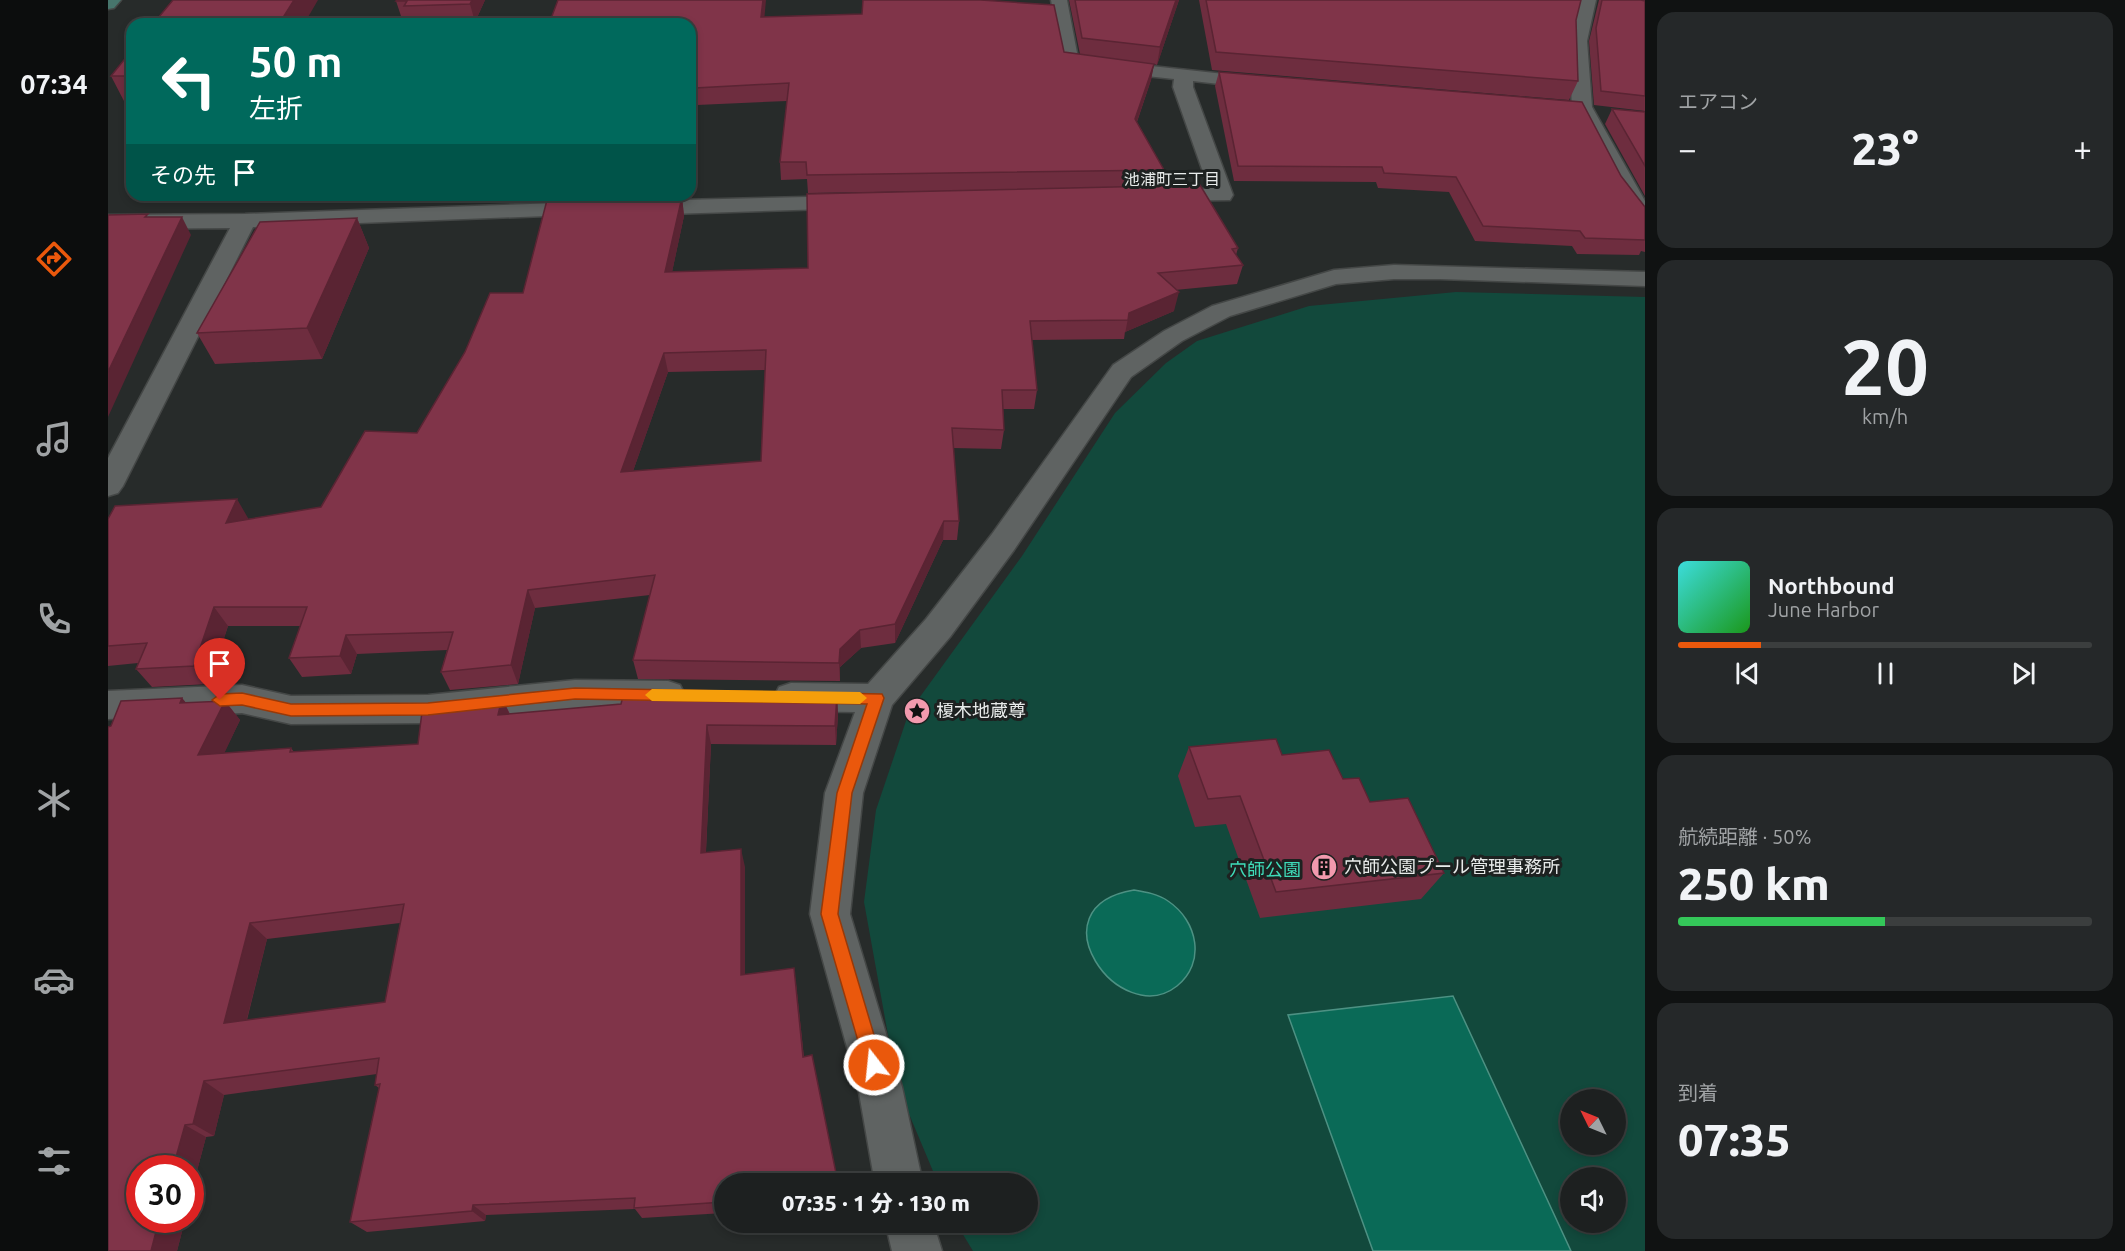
<!DOCTYPE html>
<html lang="ja">
<meta charset="utf-8">
<style>
body{margin:0;font-family:Ubuntu,"Noto Sans JP",sans-serif;background:#252829;color:#f1f3f6;height:100vh;display:flex;flex-direction:column;font-size:22px;white-space:nowrap}
*{box-sizing:border-box;margin:0}
p{font-size:20px;color:#a0a3a5}
.icon{flex:none;width:33px;height:33px;fill:none;stroke:currentColor;stroke-width:2;stroke-linecap:round;stroke-linejoin:round}
.map{position:relative;flex:1;overflow:hidden}
.details{display:flex;flex-direction:column;gap:12px;padding:12px;background:#101212;width:480px}
.details>*{flex:none}
.hud{position:absolute;left:18px;top:18px;width:570px;height:183px;border-radius:18px;box-shadow:0 3px 9px #0003,0 0 0 2px #3b3e3e;background:#00695c;color:#fff;overflow:hidden}
.needle{width:39px;rotate:313deg}
.buttons{position:absolute;left:1452px;top:1089px;display:grid;gap:12px}
.buttons a{display:grid;place-items:center;width:66px;height:66px;border-radius:50%;background:#1d2020;box-shadow:0 3px 9px #0003,0 0 0 2px #3b3e3e;font-size:30px}
.speed{position:absolute;left:18px;top:1155px;display:flex;gap:12px;font-size:30px;font-weight:700;text-align:center}
.speed>*{display:grid;place-content:center;width:78px;height:78px;border-radius:50%;background:#1d2020;box-shadow:0 3px 9px #0003,0 0 0 2px #3b3e3e;line-height:1}
.speed .limit{border:9px solid #d22;background:#fff;color:#111}
.pin{position:absolute;display:grid;place-items:center;width:51px;height:51px;color:#fff;margin:-62px -26px;border-radius:50% 50% 50% 0;rotate:-45deg;box-shadow:0 0 6px #0007}
.pin .icon{rotate:45deg}
.me{position:absolute;width:66px;margin:-33px;rotate:344deg;stroke-linejoin:round;filter:drop-shadow(0 0 4px #0008)}
.turn{display:flex;align-items:center;gap:21px;height:126px;padding:0 24px;font-size:27px}
.turn .icon{width:78px;height:78px;stroke-width:2.5}
.turn b{display:block;font-size:42px;line-height:51px}
.then{display:flex;align-items:center;height:57px;padding:0 24px;background:#0003;gap:12px;font-size:22px}
.big{font-size:45px;font-weight:800;line-height:1.1}
.details .tile{flex:1;display:flex;flex-direction:column;justify-content:center;gap:9px;min-width:0;padding:0 21px;border-radius:18px;background:#252829}
.details .dial{align-items:center;gap:0}
.dial b{font-size:78px;line-height:1}
.song{display:flex;align-items:center;gap:18px}
.cover{width:72px;height:72px;border-radius:9px;background:linear-gradient(135deg,hsl(180 70% 55%),hsl(120 70% 35%))}
.played{height:6px;border-radius:3px;background:linear-gradient(90deg,#ea580c 20%,#3b3e3e 20%)}
.keys{display:flex;justify-content:space-around;direction:ltr}
.heat{display:flex;justify-content:space-between;align-items:center;font-size:33px;direction:ltr}
.charge{height:9px;border-radius:4px;background:linear-gradient(90deg,#34c759 50%,#3b3e3e 0)}
.trip{position:absolute;left:606px;top:1173px;width:324px;height:60px;border-radius:30px;background:#1d2020;box-shadow:0 3px 9px #0003,0 0 0 2px #3b3e3e;font-weight:800;line-height:60px;text-align:center}
main{display:flex;flex:1;min-height:0}
.tabs{display:flex;flex-direction:column;width:108px;justify-content:space-around;align-items:center;background:#0c0d0d;color:#a0a3a5}
.tabs .icon{width:42px;height:42px}
.tabs .current{color:#ea580c}
.tabs b{font-size:27px;color:#f1f3f6}
.map>svg:first-child{display:block}
</style>
<main>
<nav class="tabs">
<b>07:34</b>
<svg class="icon current" aria-label="directions" viewBox="0 0 24 24"><path d="M12 3l9 9-9 9-9-9zM9 14v-3h6M13 9l2 2-2 2"/></svg>
<svg class="icon" aria-label="music" viewBox="0 0 24 24"><path d="M9 18V5l10-2v13"/><circle cx="6" cy="18" r="3"/><circle cx="16" cy="16" r="3"/></svg>
<svg class="icon" aria-label="phone" viewBox="0 0 24 24"><path d="M5 4h4l2 5-3 2q2 4 5 5l2-3 5 2v4C11 20 4 13 5 4z"/></svg>
<svg class="icon" aria-label="climate" viewBox="0 0 24 24"><path d="M12 3v18M4 7l16 10M4 17L20 7"/></svg>
<svg class="icon" aria-label="car" viewBox="0 0 24 24"><path d="M5 17H2v-5l4-1 3-4h7l3 4 3 1v5h-3M9 17h6M6 11h13"/><circle cx="7" cy="17" r="2"/><circle cx="17" cy="17" r="2"/></svg>
<svg class="icon" aria-label="filters" viewBox="0 0 24 24"><path d="M4 7h16M4 17h16"/><circle cx="9" cy="7" r="2"/><circle cx="15" cy="17" r="2"/></svg>
</nav>
<div class="map">
<svg width="1537" height="1251" viewBox="0 0 1537 1251">
<rect width="100%" height="100%" fill="#272b2a"/>
<path fill="#12493c" fill-rule="evenodd" d="M 1348,292 L 1537,297 L 1537,1251 L 865,1251 L 848,1223 L 920,1222 L 920,1184 L 830,1183 L 796,1102 L 787,1056 L 784,1057 L 756,902 L 768,810 L 801,712 L 914,556 L 1007,413 L 1058,363 L 1089,341 L 1201,306 ZM 1462,1100 L 1508,1100 L 1508,1144 L 1462,1144 ZM 1462,1178 L 1508,1178 L 1508,1222 L 1462,1222 Z"/>
<path fill="#0a6a57" stroke="#4d9183" stroke-width="1.5" d="M 1026,890 C 1038,892 1050,894 1060,901 C 1090,921 1098,963 1069,986 C 1012,1031 923,907 1026,890 Z
M 1345,996 L 1463,1251 L 1265,1251 L 1180,1015 Z"/>
<g fill="none" stroke-linecap="round" stroke-linejoin="round">
<defs>
<path id="street" d="M 943,0 L 959,0 L 970,58 L 1162,79 L 1165,83 L 1155,89 L 1085,81 L 1085,87 L 1125,195 L 1122,200 L 1044,201 L 1041,196 L 1044,191 L 1052,189 L 1101,189 L 1065,87 L 1066,79 L 955,67 Z
M 1472,0 L 1488,0 L 1479,41 L 1484,107 L 1537,201 L 1537,223 L 1529,221 L 1507,190 L 1464,109 L 1461,41 Z
M 743,196 L 751,198 L 754,203 L 751,208 L 531,215 L 523,213 L 520,208 L 523,203 L 531,201 Z
M 482,202 L 490,204 L 493,209 L 490,214 L 145,227 L 15,486 L 10,493 L 0,496 L 0,458 L 122,228 L 0,229 L 0,215 L 137,214 Z
M 1286,265 L 1537,272 L 1537,286 L 1332,279 L 1286,279 L 1228,284 L 1122,316 L 1074,341 L 1023,377 L 906,550 L 842,637 L 784,705 L 755,793 L 742,914 L 794,1087 L 815,1184 L 767,1184 L 750,1087 L 702,914 L 717,793 L 747,712 L 683,711 L 671,707 L 666,697 L 671,687 L 683,683 L 760,684 L 818,619 L 884,534 L 1005,365 L 1056,331 L 1104,306 L 1226,270 Z
M 467,680 L 560,681 L 572,685 L 577,695 L 572,705 L 560,709 L 467,708 L 320,723 L 183,724 L 134,713 L 0,719 L 0,691 L 134,685 L 183,696 L 320,695 Z
M 777,1222 L 825,1222 L 834,1251 L 784,1251 Z"/>
<path id="secondary" d="M 0,0 L 13,0 L 6,8 L 0,9 Z"/>
</defs>
<use href="#street" stroke="#444746" stroke-width="3"/>
<use href="#secondary" stroke="#444746" stroke-width="3"/>
<use href="#street" fill="#5f6362" fill-rule="evenodd"/>
<use href="#secondary" fill="#47756c" fill-rule="evenodd"/>
</g>
<path fill="#6e2d3f" fill-rule="evenodd" d="M 289,0 L 377,0 L 367,22 L 302,24 L 300,19 L 294,19 L 288,1 Z
M 961,0 L 1071,0 L 1049,65 L 1046,64 L 1043,80 L 1029,122 L 1056,170 L 1052,186 L 1130,248 L 1128,255 L 1135,265 L 1129,284 L 1067,290 L 1066,311 L 1017,332 L 1016,339 L 924,340 L 929,390 L 926,409 L 895,409 L 896,430 L 893,449 L 845,448 L 851,521 L 849,540 L 835,540 L 787,643 L 753,648 L 732,667 L 732,681 L 530,679 L 525,660 L 542,595 L 427,608 L 410,684 L 342,690 L 333,672 L 339,650 L 249,654 L 243,674 L 194,677 L 181,658 L 193,626 L 120,626 L 101,684 L 44,687 L 28,669 L 30,663 L 0,666 L 0,519 L 140,518 L 140,519 L 213,507 L 309,433 L 415,293 L 574,197 L 576,216 L 564,272 L 700,268 L 831,191 L 700,193 L 699,179 L 673,180 L 672,162 L 679,101 L 589,105 L 586,172 L 582,190 L 582,24 L 656,17 L 972,54 ZM 657,370 L 653,461 L 525,471 L 560,372 Z
M 1091,0 L 1473,0 L 1468,20 L 1470,81 L 1461,100 L 1104,70 Z
M 1491,0 L 1533,0 L 1537,1 L 1537,111 L 1486,105 L 1481,41 Z
M 24,50 L 24,102 L 17,103 L 3,76 Z
M 1111,72 L 1513,176 L 1537,207 L 1537,252 L 1533,251 L 1531,255 L 1469,254 L 1464,246 L 1367,241 L 1341,192 L 1270,188 L 1268,182 L 1126,181 L 1107,86 Z
M 1504,109 L 1537,112 L 1537,196 L 1497,124 Z
M 447,195 L 581,195 L 581,196 L 448,200 Z
M 249,218 L 261,248 L 214,359 L 107,364 L 89,333 Z
M 729,695 L 730,714 L 728,745 L 603,744 L 598,852 L 637,867 L 637,975 L 688,984 L 696,1057 L 729,1184 L 616,1184 L 616,1213 L 534,1218 L 527,1209 L 378,1215 L 377,1221 L 259,1232 L 242,1222 L 271,1088 L 267,1085 L 269,1074 L 116,1095 L 106,1136 L 98,1137 L 82,1197 L 82,1168 L 77,1220 L 69,1251 L 0,1251 L 3,726 L 74,698 L 78,703 L 117,701 L 132,720 L 116,753 L 183,748 L 186,752 L 310,744 L 321,711 L 394,698 L 402,714 ZM 292,923 L 277,1002 L 139,1020 L 159,939 Z
M 1081,747 L 1174,755 L 1235,779 L 1262,802 L 1336,873 L 1313,899 L 1152,918 L 1118,824 L 1087,827 L 1070,776 Z"/>
<path fill="#5a2433" d="M 186,0 L 210,0 L 196,24 L 171,24 Z
M 364,0 L 377,0 L 367,22 L 362,4 Z
M 655,0 L 658,0 L 655,33 L 653,17 Z
M 1068,0 L 1071,0 L 1049,65 L 1052,47 Z
M 1046,64 L 1043,80 L 1024,136 L 1027,119 Z
M 587,88 L 589,105 L 586,172 L 582,190 L 582,161 Z
M 574,197 L 576,216 L 560,291 L 557,272 Z
M 74,217 L 83,235 L 0,417 L 0,372 Z
M 249,218 L 261,248 L 214,359 L 199,328 Z
M 1071,292 L 1066,311 L 1017,332 L 1016,339 L 1021,313 Z
M 556,353 L 560,372 L 518,491 L 513,472 Z
M 129,499 L 140,518 L 131,542 L 118,523 Z
M 836,521 L 835,540 L 787,643 L 787,624 Z
M 420,590 L 427,608 L 410,684 L 403,665 Z
M 106,607 L 120,626 L 101,684 L 86,666 Z
M 752,630 L 753,648 L 732,667 L 732,681 L 731,663 L 732,649 Z
M 238,635 L 249,654 L 243,674 L 232,656 Z
M 729,695 L 730,714 L 728,745 L 727,726 Z
M 74,698 L 90,717 L 72,703 Z
M 394,698 L 403,717 L 390,715 Z
M 117,701 L 132,720 L 107,773 L 90,755 Z
M 599,725 L 603,744 L 597,870 L 593,853 Z
M 633,849 L 637,867 L 637,991 L 633,975 Z
M 142,923 L 159,939 L 134,1038 L 116,1023 Z
M 686,968 L 688,984 L 697,1071 L 695,1057 Z
M 96,1081 L 116,1095 L 106,1136 L 85,1124 Z
M 77,1125 L 98,1137 L 82,1197 L 82,1168 L 65,1168 Z
M 729,1178 L 729,1184 L 711,1184 Z
M 365,1205 L 378,1215 L 377,1221 L 364,1211 Z
M 51,1220 L 77,1220 L 69,1251 L 43,1251 Z"/>
<path fill="#803449" stroke="#5a2433" stroke-width="1.5" fill-rule="evenodd" d="M 65,0 L 186,0 L 171,24 L 45,24 Z
M 289,0 L 364,0 L 362,4 L 296,6 L 299,1 L 288,1 Z
M 450,0 L 655,0 L 653,17 L 754,14 L 755,0 L 873,0 L 946,5 L 956,52 L 1046,64 L 1027,119 L 1056,170 L 699,175 L 698,162 L 672,162 L 681,83 L 587,88 L 583,155 L 582,161 L 582,24 L 441,24 Z
M 967,0 L 1068,0 L 1052,47 L 974,38 Z
M 1098,0 L 1473,0 L 1468,20 L 1470,81 L 1108,52 Z
M 1494,0 L 1533,0 L 1537,1 L 1537,96 L 1493,91 L 1488,28 Z
M 24,50 L 24,76 L 3,76 Z
M 1111,72 L 1474,102 L 1513,176 L 1537,207 L 1537,240 L 1477,238 L 1472,231 L 1375,226 L 1348,177 L 1276,173 L 1274,167 L 1130,166 Z
M 1504,109 L 1537,112 L 1537,166 Z
M 1092,185 L 1130,248 L 1124,249 L 1135,265 L 1050,273 L 1071,292 L 1021,313 L 1020,320 L 922,321 L 929,390 L 894,390 L 896,430 L 844,428 L 851,521 L 836,521 L 787,624 L 752,630 L 732,649 L 731,663 L 525,660 L 547,575 L 420,590 L 403,665 L 333,672 L 345,632 L 238,635 L 232,656 L 181,658 L 199,607 L 106,607 L 86,666 L 28,669 L 39,643 L 0,646 L 0,519 L 7,506 L 129,499 L 118,523 L 213,507 L 257,431 L 309,433 L 357,352 L 382,293 L 415,293 L 439,200 L 574,197 L 557,272 L 700,268 L 699,194 ZM 658,350 L 653,461 L 513,472 L 556,353 Z
M 40,214 L 37,217 L 74,217 L 0,372 L 0,215 Z
M 249,218 L 199,328 L 89,333 L 152,222 Z
M 516,692 L 729,695 L 727,726 L 599,725 L 593,853 L 633,849 L 633,975 L 686,968 L 695,1057 L 704,1055 L 729,1178 L 711,1184 L 616,1184 L 616,1202 L 526,1208 L 527,1198 L 365,1205 L 364,1211 L 242,1222 L 272,1084 L 267,1085 L 271,1058 L 96,1081 L 85,1124 L 77,1125 L 65,1168 L 32,1168 L 32,1220 L 51,1220 L 43,1251 L 0,1251 L 0,727 L 3,726 L 13,701 L 74,698 L 72,703 L 117,701 L 90,755 L 183,748 L 182,752 L 310,744 L 314,712 L 321,711 L 323,705 L 394,698 L 390,715 L 513,704 ZM 296,904 L 277,1002 L 116,1023 L 142,923 Z
M 1168,739 L 1174,755 L 1221,750 L 1235,779 L 1251,778 L 1262,802 L 1300,798 L 1336,873 L 1168,892 L 1132,796 L 1100,799 L 1081,747 Z"/>
<path fill="#ea580c" stroke="#983908" stroke-width="1.5" d="M 467,688 L 774,694 L 776,698 L 744,793 L 730,914 L 775,1065 L 773,1072 L 766,1075 L 760,1072 L 757,1065 L 713,914 L 729,793 L 759,704 L 467,699 L 320,715 L 183,716 L 134,705 L 112,706 L 104,700 L 112,694 L 134,693 L 183,704 L 320,703 Z"/>
<path fill="#f59e0b" d="M 544,689 L 752,692 L 759,698 L 752,704 L 544,701 L 537,695 Z"/>
<defs>
<symbol id="sight-disc" viewBox="-11 -11 22 22"><circle r="9.5" fill="#f29aae" stroke="#1d2120"/><path d="M0-6L1.8-2.2L6-1.7L2.9 1.2L3.7 5.4L0 3.3L-3.7 5.4L-2.9 1.2L-6-1.7L-1.8-2.2Z" fill="#111"/></symbol>
<symbol id="building-disc" viewBox="-11 -11 22 22"><circle r="9.5" fill="#f29aae" stroke="#1d2120"/><path d="M-4-6H4V6H1V3H-1V6H-4ZM-2.5-4.3h1.7v1.8h-1.7ZM.8-4.3h1.7v1.8H.8ZM-2.5-1h1.7V.8h-1.7ZM.8-1h1.7V.8H.8Z" fill="#111"/></symbol>
</defs>
<g fill-rule="evenodd">
<use href="#sight-disc" x="794" y="696" width="30" height="30"/>
<use href="#building-disc" x="1201" y="852" width="30" height="30"/>
</g>
<g text-anchor="middle" stroke-width="6" stroke-linejoin="round" paint-order="stroke">
<g font-size="16" fill="#e8ebea" stroke="#1d2120">
<text x="1064" y="185">池浦町三丁目</text>
</g>
<g font-size="18" fill="#e8ebea" stroke="#1d2120" text-anchor="start">
<text x="828" y="717">榎木地蔵尊</text>
<text x="1236" y="873">穴師公園プール管理事務所</text>
</g>
<g font-size="18" fill="#3edcb9" stroke="#1d2120">
<text x="1157" y="876">穴師公園</text>
</g>
</g>
</svg>
<div class="buttons">
<a><svg class="needle" viewBox="-14 -14 28 28"><path d="M0-13l5 13h-10z" fill="#e53935"/><path d="M0 13l5-13h-10z" fill="#a0a3a5"/></svg></a>
<a><svg class="icon" aria-label="sound" viewBox="0 0 24 24"><path d="M4 9h4l5-4v14l-5-4H4zM17 9q2 3 0 6"/></svg></a>
</div>
<div class="speed"><div class="limit">30</div></div>
<div class="pin" style="left:112px;top:700px;background:#d93025"><svg class="icon" aria-label="arrive" viewBox="0 0 24 24"><path d="M6 21V4h12l-3 4 3 4H6"/></svg></div>
<svg class="me" style="left:766px;top:1065px" viewBox="-20 -20 40 40"><circle r="17" fill="#ea580c" stroke="#fff" stroke-width="3"/><path d="M0-11L8 9 0 5-8 9z" fill="#fff"/></svg>
<div class="trip">07:35 · 1 分 · 130 m</div>
<div class="hud">
<div class="turn"><svg class="icon" aria-label="left" viewBox="0 0 24 24"><path d="M17 20v-9H6M10 6l-5 5 5 5"/></svg><div><b>50 m</b>左折</div></div>
<div class="then">その先<svg class="icon" aria-label="arrive" viewBox="0 0 24 24"><path d="M6 21V4h12l-3 4 3 4H6"/></svg></div>
</div>
</div>
<section class="details">
<div class="tile"><p>エアコン</p>
<div class="heat"><a>−</a><b class="big">23°</b><a>+</a></div>
</div>
<div class="tile dial"><b>20</b><p>km/h</p></div>
<div class="tile">
<div class="song"><i class="cover"></i><div><b>Northbound</b><p>June Harbor</p></div></div>
<div class="played"></div>
<div class="keys"><svg class="icon" aria-label="previous" viewBox="0 0 24 24"><path d="M18 5L8 12l10 7zM5 5v14"/></svg><svg class="icon" aria-label="pause" viewBox="0 0 24 24"><path d="M8 5v14M16 5v14"/></svg><svg class="icon" aria-label="next" viewBox="0 0 24 24"><path d="M6 5l10 7-10 7zM19 5v14"/></svg></div>
</div>
<div class="tile"><p>航続距離 · 50%</p><b class="big">250 km</b><div class="charge"></div></div>
<div class="tile"><p>到着</p><b class="big">07:35</b></div>
</section>
</main>
